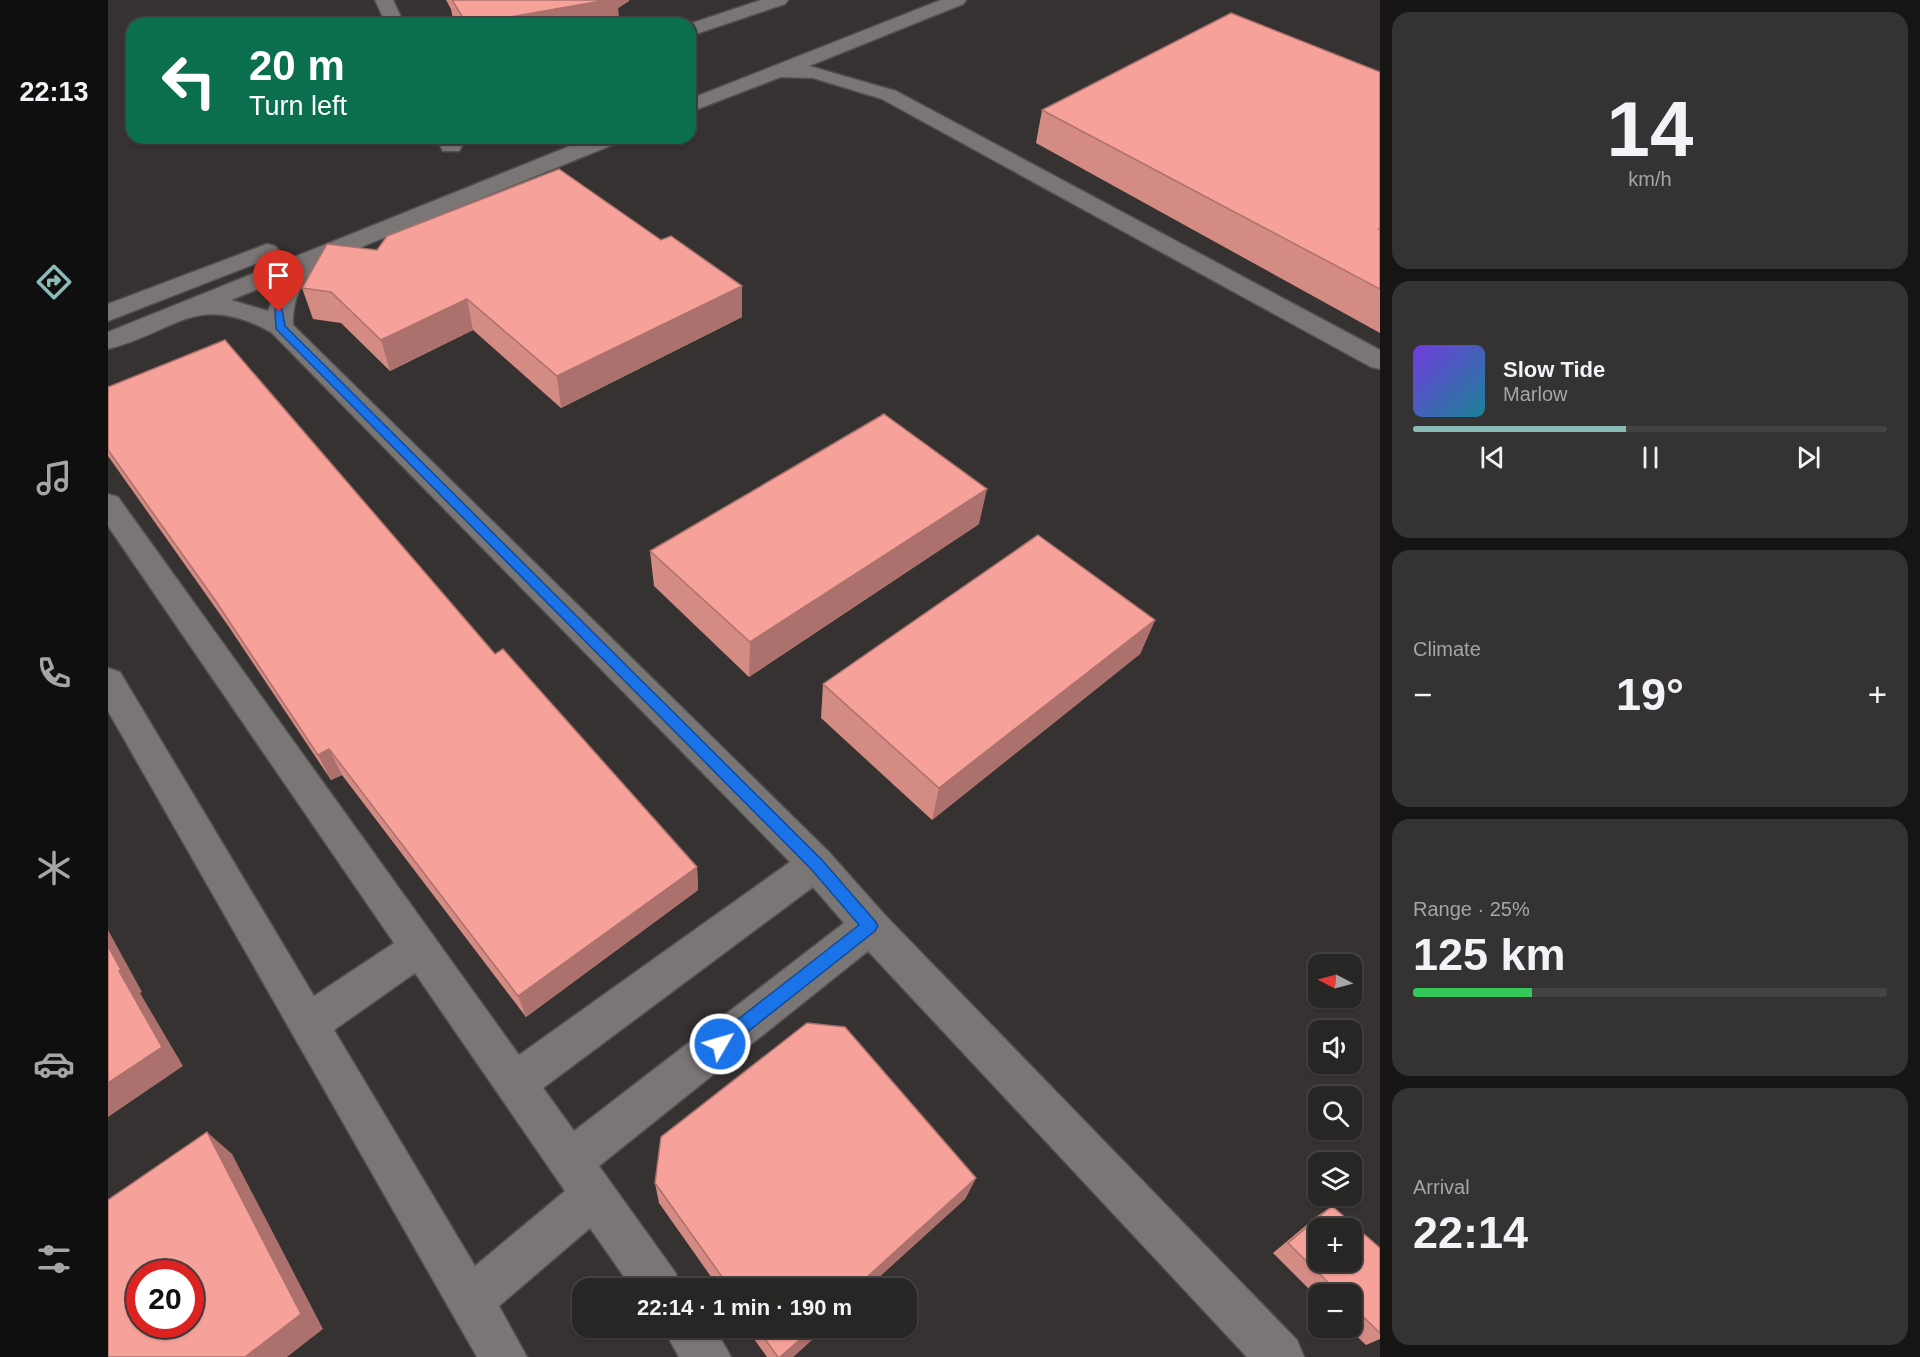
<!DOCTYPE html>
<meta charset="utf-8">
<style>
body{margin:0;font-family:Helvetica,sans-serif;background:#343232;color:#f1f3f6;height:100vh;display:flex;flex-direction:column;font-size:22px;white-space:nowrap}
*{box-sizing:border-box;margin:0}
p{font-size:20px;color:#a5a5a7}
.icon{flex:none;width:33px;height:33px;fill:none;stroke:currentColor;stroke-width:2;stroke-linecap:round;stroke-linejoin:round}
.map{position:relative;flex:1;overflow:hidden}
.drawer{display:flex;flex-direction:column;gap:12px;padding:12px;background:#161514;width:540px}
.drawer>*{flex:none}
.hud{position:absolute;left:18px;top:18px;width:570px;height:126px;border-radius:18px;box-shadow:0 2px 4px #0004,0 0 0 2px #444342;background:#0b6e4f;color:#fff;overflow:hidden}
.needle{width:39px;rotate:276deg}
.tools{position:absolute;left:1200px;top:954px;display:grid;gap:12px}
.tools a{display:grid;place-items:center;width:54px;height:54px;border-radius:12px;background:#282625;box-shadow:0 2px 4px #0004,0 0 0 2px #444342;font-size:30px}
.speed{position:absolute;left:18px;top:1260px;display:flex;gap:12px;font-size:30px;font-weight:700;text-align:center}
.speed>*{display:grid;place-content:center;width:78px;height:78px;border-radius:50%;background:#282625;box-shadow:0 2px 4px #0004,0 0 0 2px #444342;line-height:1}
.speed .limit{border:9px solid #d22;background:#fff;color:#111}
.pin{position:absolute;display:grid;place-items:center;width:51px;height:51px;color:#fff;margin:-62px -26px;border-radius:50% 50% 50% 0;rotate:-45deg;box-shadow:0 0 6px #0007}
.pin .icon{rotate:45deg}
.me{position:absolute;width:66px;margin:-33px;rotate:52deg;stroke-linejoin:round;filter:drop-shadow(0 0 4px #0008)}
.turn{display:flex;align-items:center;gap:21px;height:126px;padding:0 24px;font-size:27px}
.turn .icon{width:78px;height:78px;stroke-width:2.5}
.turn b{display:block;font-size:42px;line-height:51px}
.big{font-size:45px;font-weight:700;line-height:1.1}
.drawer .tile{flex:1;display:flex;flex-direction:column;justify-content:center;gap:9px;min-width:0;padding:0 21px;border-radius:18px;background:#343232}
.drawer .dial{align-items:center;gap:0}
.dial b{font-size:78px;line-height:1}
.song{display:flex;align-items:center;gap:18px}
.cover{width:72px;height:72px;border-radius:9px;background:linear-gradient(135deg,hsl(260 70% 55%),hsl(190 70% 35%))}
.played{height:6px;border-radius:3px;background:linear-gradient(90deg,#8bbbb9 45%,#444342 45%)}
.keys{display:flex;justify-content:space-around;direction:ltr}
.heat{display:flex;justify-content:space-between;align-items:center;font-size:33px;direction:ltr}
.charge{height:9px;border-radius:4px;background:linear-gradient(90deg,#34c759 25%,#444342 0)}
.trip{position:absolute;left:464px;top:1278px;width:345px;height:60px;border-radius:18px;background:#282625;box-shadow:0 2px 4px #0004,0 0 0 2px #444342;font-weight:700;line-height:60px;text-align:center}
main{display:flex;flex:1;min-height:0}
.dock{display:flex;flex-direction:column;width:108px;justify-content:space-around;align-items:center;background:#100f0f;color:#a5a5a7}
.dock .icon{width:42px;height:42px}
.dock .current{color:#8bbbb9}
.dock b{font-size:27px;color:#f1f3f6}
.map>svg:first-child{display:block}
</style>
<main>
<nav class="dock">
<b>22:13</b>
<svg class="icon current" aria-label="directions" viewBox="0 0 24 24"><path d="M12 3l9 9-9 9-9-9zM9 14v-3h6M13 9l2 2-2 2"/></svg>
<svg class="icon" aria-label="music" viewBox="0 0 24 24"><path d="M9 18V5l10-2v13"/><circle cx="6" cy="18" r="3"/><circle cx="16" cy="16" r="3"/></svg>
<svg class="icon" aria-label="phone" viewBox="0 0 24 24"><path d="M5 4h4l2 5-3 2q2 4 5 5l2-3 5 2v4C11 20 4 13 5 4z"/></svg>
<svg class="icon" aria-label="climate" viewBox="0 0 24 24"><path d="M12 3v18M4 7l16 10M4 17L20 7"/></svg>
<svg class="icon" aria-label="car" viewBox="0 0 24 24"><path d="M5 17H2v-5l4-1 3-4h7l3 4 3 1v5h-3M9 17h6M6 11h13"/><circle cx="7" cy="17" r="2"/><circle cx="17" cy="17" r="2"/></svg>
<svg class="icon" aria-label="filters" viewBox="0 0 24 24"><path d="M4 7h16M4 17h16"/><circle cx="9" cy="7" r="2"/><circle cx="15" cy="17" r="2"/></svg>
</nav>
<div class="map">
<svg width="1272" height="1357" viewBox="0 0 1272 1357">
<rect width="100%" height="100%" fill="#353231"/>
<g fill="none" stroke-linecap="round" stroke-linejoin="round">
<defs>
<path id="minor" d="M 267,0 L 285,0 L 296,24 L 278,24 Z
M 653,0 L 680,0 L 677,4 L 582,36 L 581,24 Z
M 833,0 L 858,0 L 855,4 L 701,66 L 788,91 L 1272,350 L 1272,369 L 1263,367 L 774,99 L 705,78 L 673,77 L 582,112 L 582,99 Z
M 328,138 L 350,138 L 354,146 L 351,151 L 335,151 Z
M 482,138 L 512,138 L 509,143 L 209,265 C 193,283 184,300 185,325 L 721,852 L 776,914 L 1189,1340 L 1196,1357 L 1139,1357 L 760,951 L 491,1166 L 567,1272 L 574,1288 L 524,1288 L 482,1228 L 391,1306 L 419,1357 L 369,1357 L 0,711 L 0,668 L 12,672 L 206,996 L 286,943 L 0,526 L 0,494 L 10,497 L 411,1055 L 682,862 L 163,332 C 87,291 70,331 0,349 L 0,332 ZM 172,280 L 160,311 L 123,300 ZM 705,887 L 736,923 L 466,1131 L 435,1088 ZM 307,973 L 457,1191 L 367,1266 L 226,1030 Z
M 159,244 L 167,246 L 171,251 L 167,256 L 0,321 L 0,304 Z
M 555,1328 L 607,1328 L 623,1357 L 571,1357 Z"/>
</defs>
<use href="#minor" stroke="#524f4f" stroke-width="3"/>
<use href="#minor" fill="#7a7675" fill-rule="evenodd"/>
</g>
<path fill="#d48b84" d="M 338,0 L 521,0 L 521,1 L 510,8 L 511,23 L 507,24 L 348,24 L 345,19 L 343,9 Z
M 1272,72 L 1272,333 L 928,143 L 934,110 Z
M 553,240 L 634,286 L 634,317 L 453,408 L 365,330 L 282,371 L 233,323 L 205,319 L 194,288 L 269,250 Z
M 0,387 L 387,654 L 589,867 L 590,890 L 418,1017 L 234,775 L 223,780 L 121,627 L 0,456 Z
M 871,524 L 641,677 L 546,586 L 542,551 Z
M 1047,620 L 1032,654 L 824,820 L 713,718 L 715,684 Z
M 868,1178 L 857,1199 L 759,1288 L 611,1288 L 551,1203 L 547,1183 Z
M 1224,1206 L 1272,1248 L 1272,1339 L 1258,1345 L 1240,1328 L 1244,1328 L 1244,1294 L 1210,1294 L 1210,1298 L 1165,1253 L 1208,1217 Z
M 638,1328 L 717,1328 L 685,1357 L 659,1357 Z"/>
<path fill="#ac716c" d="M 499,0 L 521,0 L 510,8 L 511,23 L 362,24 Z
M 634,286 L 634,317 L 453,408 L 449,376 Z
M 359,299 L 365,330 L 282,371 L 273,340 Z
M 879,489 L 871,524 L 641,677 L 642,642 Z
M 1047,620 L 1032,654 L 824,820 L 831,788 Z
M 221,749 L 234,775 L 223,780 L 210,755 Z
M 589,867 L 590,890 L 418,1017 L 410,996 Z
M 0,930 L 34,992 L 32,993 L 75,1066 L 0,1117 L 0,1083 L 11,971 L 0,946 Z
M 99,1132 L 124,1154 L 215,1329 L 179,1357 L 137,1357 Z
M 868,1178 L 857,1199 L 759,1288 L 747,1288 Z
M 705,1328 L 717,1328 L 685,1357 L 672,1357 Z"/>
<path fill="#f6a29a" stroke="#ac716c" stroke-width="1.5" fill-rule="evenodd" d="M 344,0 L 499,0 L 362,24 L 359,24 Z
M 1123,13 L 1272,72 L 1272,228 L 1271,229 L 1272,229 L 1272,289 L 934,110 Z
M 451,169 L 553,240 L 563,236 L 634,286 L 449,376 L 359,299 L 273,340 L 223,292 L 194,288 L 219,244 L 269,250 L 279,236 Z
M 117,340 L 387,654 L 395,649 L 589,867 L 410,996 L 221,749 L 210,755 L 107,600 L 0,450 L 0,387 Z
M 776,414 L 879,489 L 642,642 L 542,551 Z
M 930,535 L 1047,620 L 831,788 L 715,684 Z
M 0,946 L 13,970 L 11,971 L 54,1047 L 0,1083 Z
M 699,1023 L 737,1027 L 868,1178 L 747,1288 L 622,1288 L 547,1183 L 553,1137 Z
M 99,1132 L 193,1314 L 137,1357 L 0,1357 L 0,1200 ZM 32,1274 L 82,1274 L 82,1324 L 32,1324 Z
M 1224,1206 L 1272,1248 L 1272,1333 L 1244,1306 L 1244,1294 L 1232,1294 L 1180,1243 ZM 1210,1228 L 1244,1228 L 1244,1262 L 1210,1262 Z
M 649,1328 L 705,1328 L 672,1357 L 670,1357 Z"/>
<path fill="#1a73e8" stroke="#114b97" stroke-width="1.5" d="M 167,309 L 174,309 L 177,326 L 714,860 L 767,921 L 770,926 L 767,931 L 618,1049 L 612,1052 L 606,1049 L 604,1044 L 606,1038 L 751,925 L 703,869 L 168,329 Z"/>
</svg>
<div class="tools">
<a><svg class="needle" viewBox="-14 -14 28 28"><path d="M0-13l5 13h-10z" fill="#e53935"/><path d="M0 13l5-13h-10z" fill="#a5a5a7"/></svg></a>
<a><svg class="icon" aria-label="sound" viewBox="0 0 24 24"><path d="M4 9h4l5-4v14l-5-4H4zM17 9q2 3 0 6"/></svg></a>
<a><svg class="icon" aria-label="search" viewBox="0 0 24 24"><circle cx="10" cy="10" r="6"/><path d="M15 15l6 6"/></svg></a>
<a><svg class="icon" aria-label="layers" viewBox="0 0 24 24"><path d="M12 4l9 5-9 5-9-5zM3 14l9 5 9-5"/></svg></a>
<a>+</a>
<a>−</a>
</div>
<div class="speed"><div class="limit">20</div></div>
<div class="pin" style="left:171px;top:312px;background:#d93025"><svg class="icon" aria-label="arrive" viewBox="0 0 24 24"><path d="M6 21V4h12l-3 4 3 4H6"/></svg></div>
<svg class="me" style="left:612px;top:1044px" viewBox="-20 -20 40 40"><circle r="17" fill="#1a73e8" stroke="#fff" stroke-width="3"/><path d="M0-11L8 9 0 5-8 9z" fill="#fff"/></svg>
<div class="trip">22:14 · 1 min · 190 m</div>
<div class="hud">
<div class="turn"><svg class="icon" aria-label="left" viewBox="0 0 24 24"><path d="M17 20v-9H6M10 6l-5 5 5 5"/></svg><div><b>20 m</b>Turn left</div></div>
</div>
</div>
<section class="drawer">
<div class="tile dial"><b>14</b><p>km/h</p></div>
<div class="tile">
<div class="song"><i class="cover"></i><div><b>Slow Tide</b><p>Marlow</p></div></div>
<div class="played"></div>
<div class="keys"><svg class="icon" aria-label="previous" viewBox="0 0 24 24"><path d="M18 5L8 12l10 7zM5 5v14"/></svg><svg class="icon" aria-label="pause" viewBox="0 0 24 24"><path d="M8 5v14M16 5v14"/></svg><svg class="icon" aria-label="next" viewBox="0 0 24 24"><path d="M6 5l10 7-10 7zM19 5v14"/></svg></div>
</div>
<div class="tile"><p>Climate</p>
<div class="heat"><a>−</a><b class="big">19°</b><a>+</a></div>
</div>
<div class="tile"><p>Range · 25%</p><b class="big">125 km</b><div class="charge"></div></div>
<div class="tile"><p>Arrival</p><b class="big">22:14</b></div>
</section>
</main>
